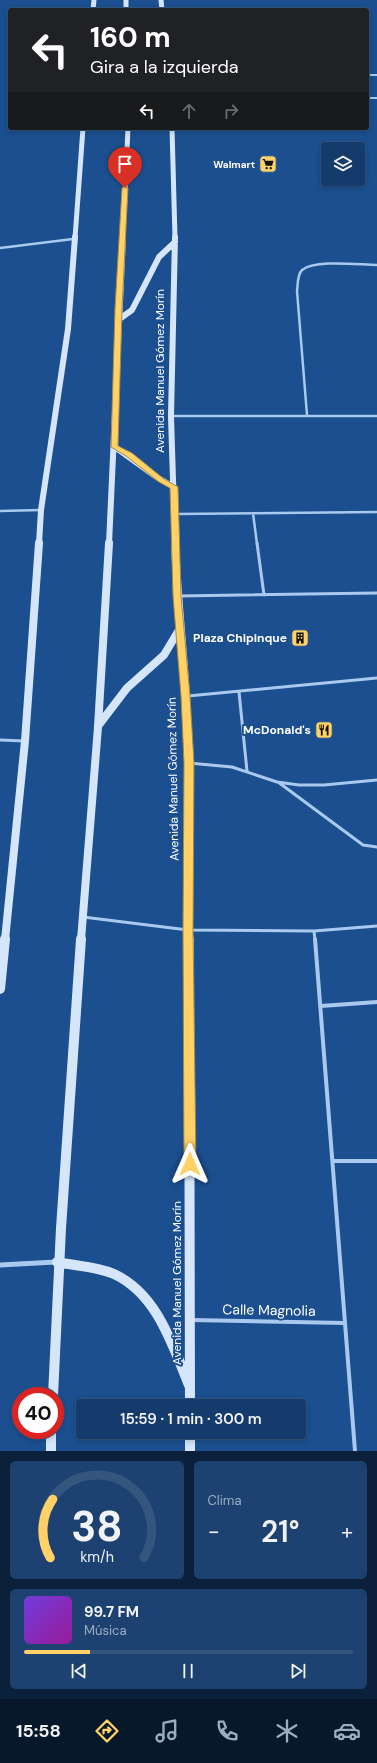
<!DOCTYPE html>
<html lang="es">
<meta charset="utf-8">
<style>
body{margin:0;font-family:"DM Sans",sans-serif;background:#1d4271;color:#f1f3f6;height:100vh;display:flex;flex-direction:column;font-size:15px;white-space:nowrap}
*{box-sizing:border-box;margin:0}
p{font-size:13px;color:#9dadc1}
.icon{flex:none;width:22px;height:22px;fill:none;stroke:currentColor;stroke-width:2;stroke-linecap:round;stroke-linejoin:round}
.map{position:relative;height:1451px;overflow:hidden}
.details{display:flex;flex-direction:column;gap:10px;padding:10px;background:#0b203b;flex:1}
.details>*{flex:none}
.top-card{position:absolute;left:8px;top:8px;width:361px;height:122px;border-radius:4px;box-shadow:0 2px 6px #0003,0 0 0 1px #33557e;background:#202124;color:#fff;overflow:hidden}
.controls{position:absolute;left:321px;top:142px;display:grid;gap:8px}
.controls a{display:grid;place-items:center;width:44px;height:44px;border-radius:4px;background:#143b6b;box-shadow:0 2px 6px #0003,0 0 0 1px #33557e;font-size:20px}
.speed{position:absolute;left:12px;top:1387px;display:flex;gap:8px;font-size:20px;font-weight:700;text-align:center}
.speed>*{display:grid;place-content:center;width:52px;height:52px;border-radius:50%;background:#143b6b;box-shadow:0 2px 6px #0003,0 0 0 1px #33557e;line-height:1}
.speed .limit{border:6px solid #d22;background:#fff;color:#111}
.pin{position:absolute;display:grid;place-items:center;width:34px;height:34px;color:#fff;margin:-41px -17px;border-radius:50% 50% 50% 0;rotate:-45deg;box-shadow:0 0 4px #0007}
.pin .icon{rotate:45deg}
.me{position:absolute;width:44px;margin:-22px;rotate:0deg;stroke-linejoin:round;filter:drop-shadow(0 0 3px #0008)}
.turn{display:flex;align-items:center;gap:14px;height:84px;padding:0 16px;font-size:18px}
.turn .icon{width:52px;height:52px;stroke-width:2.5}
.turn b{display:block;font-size:28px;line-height:34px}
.lanes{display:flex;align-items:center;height:38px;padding:0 16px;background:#0003;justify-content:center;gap:20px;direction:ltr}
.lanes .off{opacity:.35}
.big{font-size:30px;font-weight:600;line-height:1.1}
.details .card{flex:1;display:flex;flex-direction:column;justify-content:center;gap:6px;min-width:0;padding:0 14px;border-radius:6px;background:#1d4271}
.details .dial{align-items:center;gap:0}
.dial svg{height:104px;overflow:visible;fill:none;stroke:#33557e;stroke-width:7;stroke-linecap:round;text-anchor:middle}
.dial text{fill:#f1f3f6;stroke:none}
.song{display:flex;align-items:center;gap:12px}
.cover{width:48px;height:48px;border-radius:6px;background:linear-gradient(135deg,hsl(260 70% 55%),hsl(300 70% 35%))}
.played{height:4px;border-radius:2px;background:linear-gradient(90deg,#ffd166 20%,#33557e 20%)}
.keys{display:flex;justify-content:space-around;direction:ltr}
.heat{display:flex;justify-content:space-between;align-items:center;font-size:22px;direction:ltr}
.details .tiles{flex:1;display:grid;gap:10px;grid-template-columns:1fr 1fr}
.card:last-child{grid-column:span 2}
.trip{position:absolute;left:76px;top:1399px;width:230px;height:40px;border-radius:4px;background:#143b6b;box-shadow:0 2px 6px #0003,0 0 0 1px #33557e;font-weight:600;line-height:40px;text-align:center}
.menu{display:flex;height:64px;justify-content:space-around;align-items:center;background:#08182b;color:#9dadc1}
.menu .icon{width:28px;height:28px}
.menu .current{color:#ffd166}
.menu b{font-size:18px;color:#f1f3f6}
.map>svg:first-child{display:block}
</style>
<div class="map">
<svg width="377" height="1451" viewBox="0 0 377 1451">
<rect width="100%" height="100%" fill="#1b4f8f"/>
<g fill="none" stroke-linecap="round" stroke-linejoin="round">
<path stroke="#a9c9ee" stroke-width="2" d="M 209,10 L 215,8 L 292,8 L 299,10
M 367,75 L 377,75
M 367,98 L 377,98"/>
<path stroke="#a9c9ee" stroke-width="2.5" d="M 0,248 L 73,239
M 307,415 L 297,291 C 298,285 297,275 302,270 C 315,259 360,265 377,265
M 171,416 L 377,416
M 0,511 L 41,510
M 253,513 L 257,544
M 175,514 L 377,512"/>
<path stroke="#a9c9ee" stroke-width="3" d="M 257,543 L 264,595
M 179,596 L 377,593
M 239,692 L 247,771
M 188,696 L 377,678
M 0,740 L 24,741
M 189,763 L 232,767 L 277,782 L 299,785 L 324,785 L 377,780
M 278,782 L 363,845 L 377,847
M 83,917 L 188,930 L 314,931 L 377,926
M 314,931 L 315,940"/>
<path stroke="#a9c9ee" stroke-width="4" d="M 315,939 L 355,1451
M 321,1006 L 377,1002
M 333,1161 L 377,1161
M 191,1320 L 345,1323"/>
<path stroke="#a9c9ee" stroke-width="5" d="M 0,1265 L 56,1262"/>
<path stroke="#d6e6fa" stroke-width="5" d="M 126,0 L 126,10
M 161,0 L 162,10
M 93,10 L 94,0
M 172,128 L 175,238
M 75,238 L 83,128
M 123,238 L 128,128"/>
<path stroke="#d6e6fa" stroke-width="6" d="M 175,237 L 171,416 L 175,544
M 118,320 L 132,310 L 159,257 L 175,242
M 115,447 L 158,478 L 174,487
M 39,544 L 41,510 L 68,329 L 75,237
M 109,544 L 123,237"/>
<path stroke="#d6e6fa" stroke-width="8" d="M 175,543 C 177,595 183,646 186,698 C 191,778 189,859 189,940
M 98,726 L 127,688 L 164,655 L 179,630
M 5,940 L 25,741 L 39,543
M 81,940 L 98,727 L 109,543"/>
<path stroke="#d6e6fa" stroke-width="10" d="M 189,939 L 190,1406
M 0,989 L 5,939
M 57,1262 C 75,1266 96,1266 114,1274 C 157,1294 172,1344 189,1385
M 53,1396 L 61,1228 L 81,939
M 51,1430 L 51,1451
M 190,1432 L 190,1451"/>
</g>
<path fill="#ffd166" stroke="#a68842" d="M 125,186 L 128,188 L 122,308 L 118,446 L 132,453 L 164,479 L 178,487 L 181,596 L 190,696 L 194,763 L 193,930 L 196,1164 L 194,1168 L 190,1169 L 186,1168 L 184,1164 L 183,930 L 184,763 L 181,696 L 173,596 L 170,488 L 159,482 L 126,456 L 111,447 L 115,308 L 122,188 Z"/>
<defs>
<symbol id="supermarket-square" viewBox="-11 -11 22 22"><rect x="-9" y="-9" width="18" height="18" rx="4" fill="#ffd166" stroke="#1b4f8f"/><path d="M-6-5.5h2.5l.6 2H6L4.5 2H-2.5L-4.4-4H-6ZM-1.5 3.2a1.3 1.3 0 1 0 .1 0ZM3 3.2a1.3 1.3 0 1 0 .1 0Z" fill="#111"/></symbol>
<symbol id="building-square" viewBox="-11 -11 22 22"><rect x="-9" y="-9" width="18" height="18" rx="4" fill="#ffd166" stroke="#1b4f8f"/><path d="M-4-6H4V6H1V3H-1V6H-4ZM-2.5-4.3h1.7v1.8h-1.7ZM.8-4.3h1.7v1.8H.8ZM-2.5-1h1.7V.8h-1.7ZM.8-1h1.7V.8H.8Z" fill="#111"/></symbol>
<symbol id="restaurant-square" viewBox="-11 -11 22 22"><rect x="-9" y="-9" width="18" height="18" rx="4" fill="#ffd166" stroke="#1b4f8f"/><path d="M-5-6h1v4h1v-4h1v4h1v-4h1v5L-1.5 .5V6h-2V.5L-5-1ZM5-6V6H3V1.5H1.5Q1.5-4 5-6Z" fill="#111"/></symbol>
</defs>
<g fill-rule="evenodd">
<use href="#supermarket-square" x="258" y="154" width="20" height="20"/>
<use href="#building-square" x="290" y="628" width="20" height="20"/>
<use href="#restaurant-square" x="314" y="720" width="20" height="20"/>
</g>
<g text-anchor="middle" stroke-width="4" stroke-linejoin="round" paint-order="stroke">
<g font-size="10" font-weight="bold" fill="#fff" stroke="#1b4f8f" text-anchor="end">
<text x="255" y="168">Walmart</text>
</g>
<g font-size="12" fill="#fff" stroke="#1b4f8f">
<text transform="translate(160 371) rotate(-90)" y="4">Avenida Manuel Gómez Morín</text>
<text transform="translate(173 779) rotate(-91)" y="4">Avenida Manuel Gómez Morín</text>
<text transform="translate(177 1283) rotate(-90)" y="4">Avenida Manuel Gómez Morín</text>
</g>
<g font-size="12" font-weight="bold" fill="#fff" stroke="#1b4f8f" text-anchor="end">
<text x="287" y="642">Plaza Chipinque</text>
<text x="311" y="734">McDonald's</text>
</g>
<g font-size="14" fill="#fff" stroke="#1b4f8f">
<text transform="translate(269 1310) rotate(1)" y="5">Calle Magnolia</text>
</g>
</g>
</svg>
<div class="controls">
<a><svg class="icon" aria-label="layers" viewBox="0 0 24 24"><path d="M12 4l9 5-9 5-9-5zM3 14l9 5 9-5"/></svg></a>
</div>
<div class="speed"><div class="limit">40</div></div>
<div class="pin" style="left:125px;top:188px;background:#d93025"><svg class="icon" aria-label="arrive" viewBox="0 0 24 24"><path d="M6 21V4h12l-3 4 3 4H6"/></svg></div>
<svg class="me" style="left:190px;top:1164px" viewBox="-20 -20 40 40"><path d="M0-17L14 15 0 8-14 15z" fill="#ffd166" stroke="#fff" stroke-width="4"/></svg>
<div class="trip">15:59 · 1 min · 300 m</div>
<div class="top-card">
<div class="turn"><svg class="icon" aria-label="left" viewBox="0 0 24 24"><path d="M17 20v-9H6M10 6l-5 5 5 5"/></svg><div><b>160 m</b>Gira a la izquierda</div></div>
<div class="lanes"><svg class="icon" aria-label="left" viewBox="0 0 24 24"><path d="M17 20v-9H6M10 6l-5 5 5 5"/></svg><svg class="icon off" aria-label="ahead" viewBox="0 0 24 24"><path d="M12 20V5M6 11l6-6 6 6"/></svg><svg class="icon off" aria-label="right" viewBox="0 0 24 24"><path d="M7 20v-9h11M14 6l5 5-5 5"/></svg></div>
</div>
</div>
<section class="details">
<div class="tiles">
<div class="card dial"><svg viewBox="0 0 100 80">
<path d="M14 69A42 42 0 1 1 86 69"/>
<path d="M14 69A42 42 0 0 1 16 24" stroke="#ffd166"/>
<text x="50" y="56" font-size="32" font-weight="700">38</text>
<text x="50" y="72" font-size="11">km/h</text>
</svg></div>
<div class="card"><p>Clima</p>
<div class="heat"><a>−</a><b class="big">21°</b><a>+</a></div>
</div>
<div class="card">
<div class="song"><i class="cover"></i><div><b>99.7 FM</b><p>Música</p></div></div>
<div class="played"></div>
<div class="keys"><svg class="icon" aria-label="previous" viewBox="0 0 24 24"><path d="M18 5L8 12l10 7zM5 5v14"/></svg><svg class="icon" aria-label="pause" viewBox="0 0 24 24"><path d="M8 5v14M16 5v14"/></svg><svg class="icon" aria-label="next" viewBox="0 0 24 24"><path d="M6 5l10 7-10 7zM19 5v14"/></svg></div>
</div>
</div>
</section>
<nav class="menu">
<b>15:58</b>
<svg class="icon current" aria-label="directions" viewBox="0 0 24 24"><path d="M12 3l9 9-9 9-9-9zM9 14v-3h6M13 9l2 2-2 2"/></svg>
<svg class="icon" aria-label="music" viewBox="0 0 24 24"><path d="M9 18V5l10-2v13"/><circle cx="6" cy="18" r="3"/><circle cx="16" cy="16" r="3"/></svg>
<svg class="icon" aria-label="phone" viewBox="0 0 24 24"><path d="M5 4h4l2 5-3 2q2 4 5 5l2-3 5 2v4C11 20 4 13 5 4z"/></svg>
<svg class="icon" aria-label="climate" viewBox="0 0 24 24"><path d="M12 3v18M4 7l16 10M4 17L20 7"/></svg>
<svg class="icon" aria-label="car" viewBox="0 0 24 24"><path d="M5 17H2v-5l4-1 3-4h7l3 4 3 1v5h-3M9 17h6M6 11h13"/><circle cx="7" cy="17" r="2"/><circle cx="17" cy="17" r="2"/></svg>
</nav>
